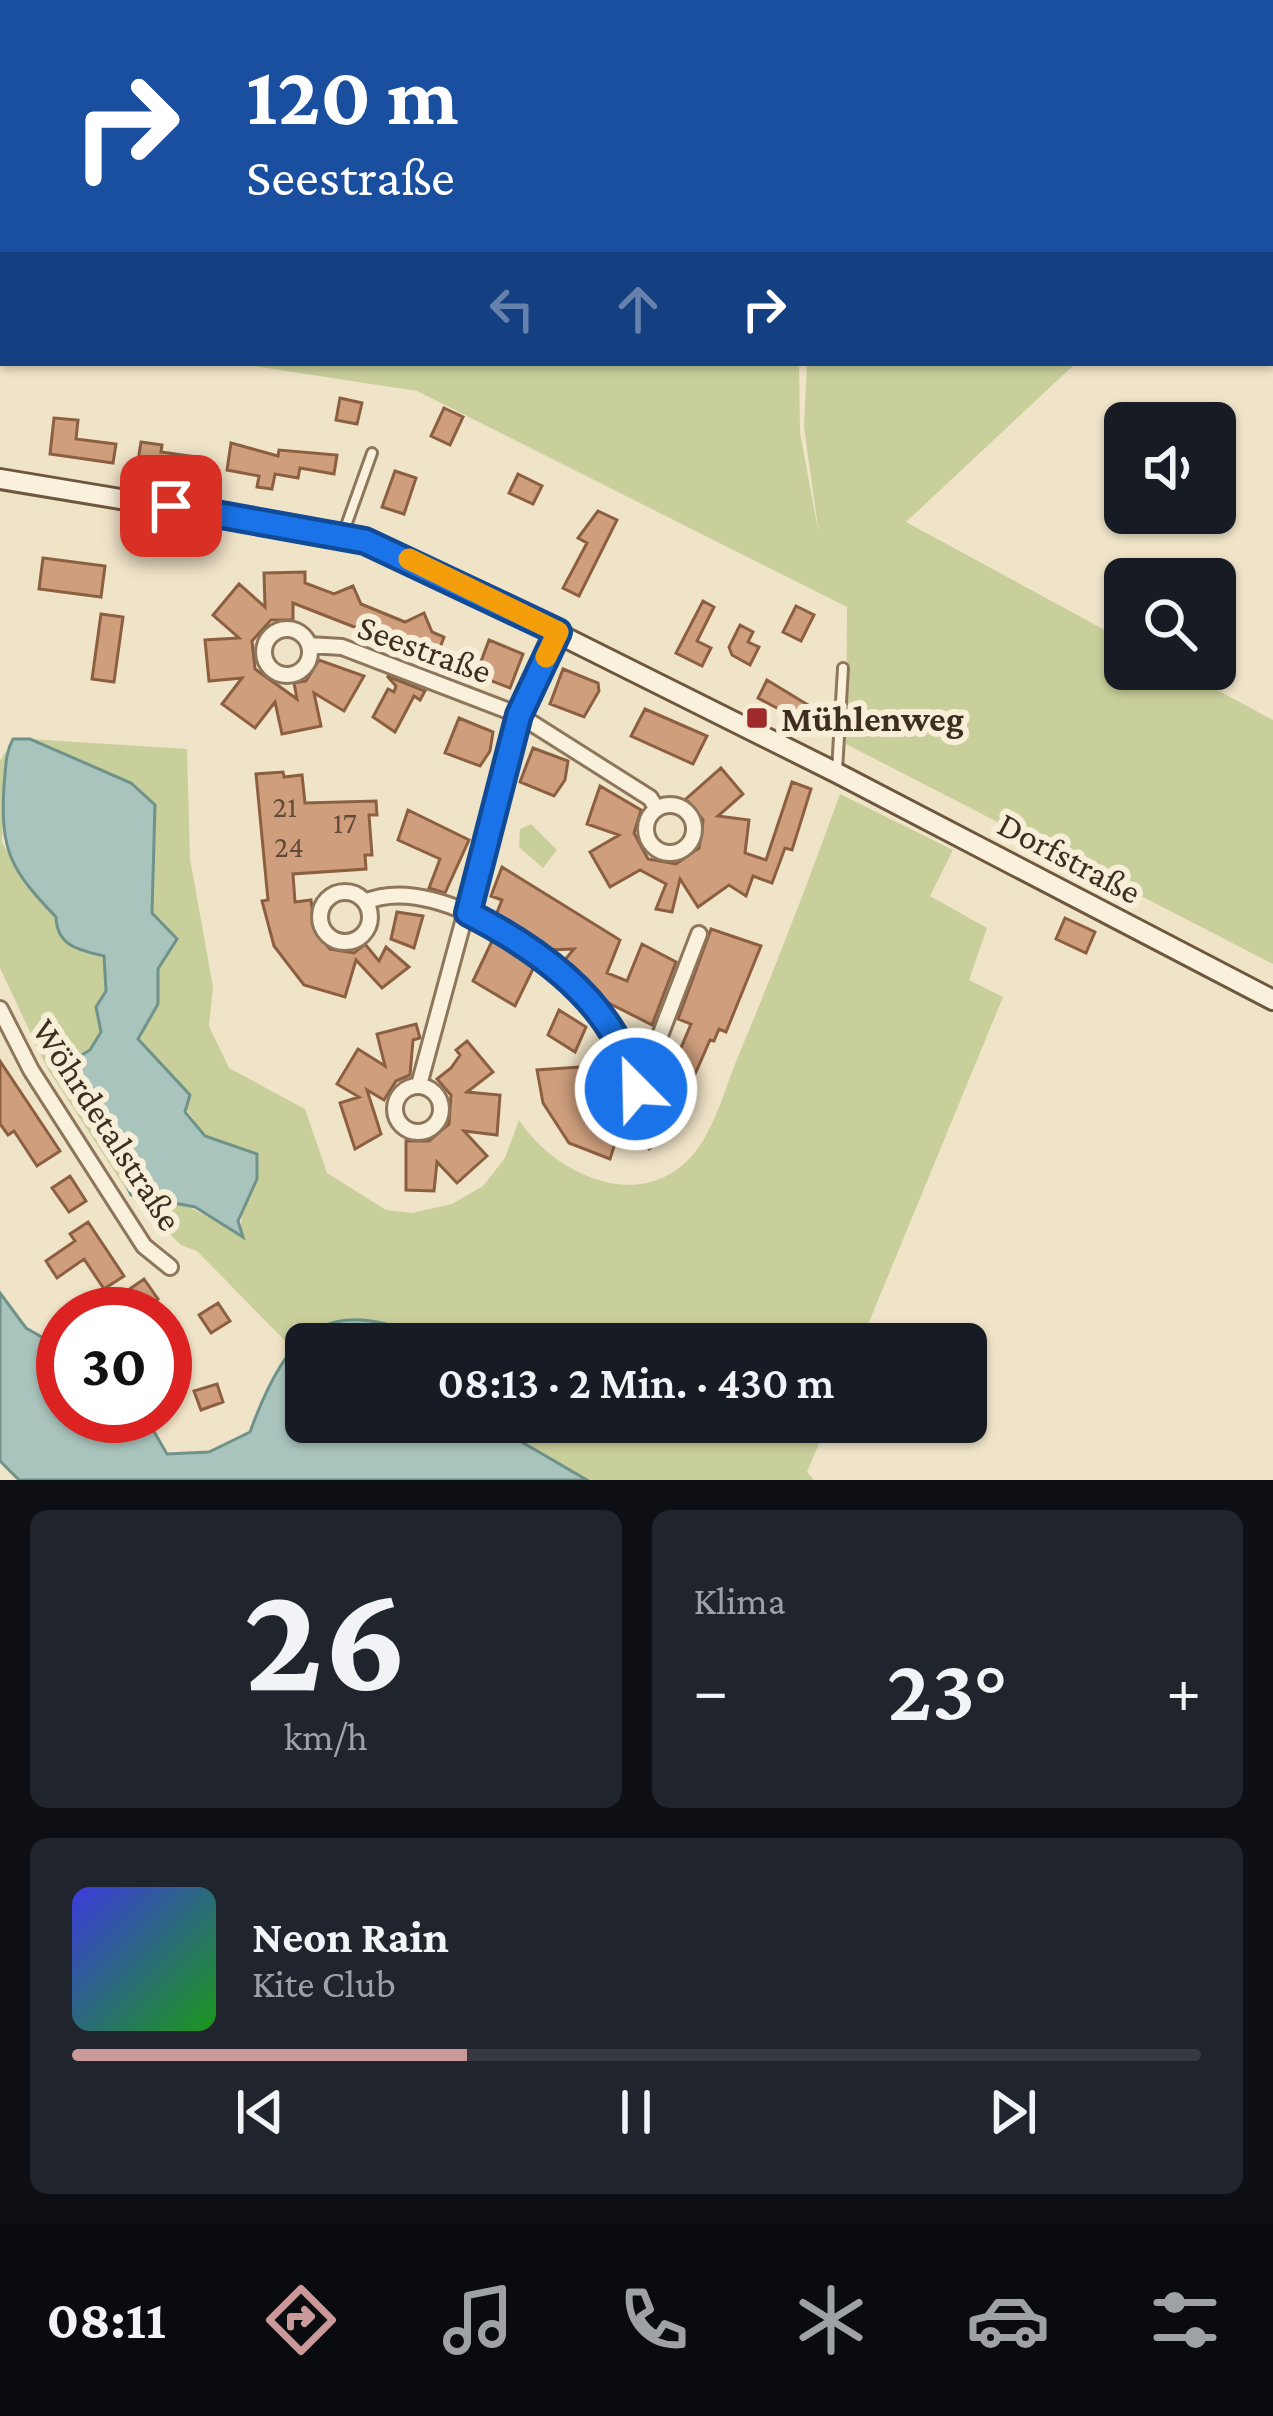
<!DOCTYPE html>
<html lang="de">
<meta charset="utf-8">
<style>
body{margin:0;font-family:"Crimson Pro",serif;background:#20242c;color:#f1f3f6;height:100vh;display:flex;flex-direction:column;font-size:45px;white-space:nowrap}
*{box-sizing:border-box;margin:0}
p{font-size:39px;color:#9ea1a6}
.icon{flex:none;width:66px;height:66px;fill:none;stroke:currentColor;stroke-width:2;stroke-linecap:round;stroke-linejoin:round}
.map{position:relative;height:1480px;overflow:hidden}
.side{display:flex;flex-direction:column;gap:30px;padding:30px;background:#0d0f14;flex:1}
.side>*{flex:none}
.top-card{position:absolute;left:0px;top:0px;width:1275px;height:366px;box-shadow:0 3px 9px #0004;background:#1a4fa0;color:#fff;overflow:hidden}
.fabs{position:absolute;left:1104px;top:402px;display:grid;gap:24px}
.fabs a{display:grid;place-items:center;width:132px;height:132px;border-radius:18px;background:#171b24;box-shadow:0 3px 9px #0004;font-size:60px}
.speed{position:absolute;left:36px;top:1287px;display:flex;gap:24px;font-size:60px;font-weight:700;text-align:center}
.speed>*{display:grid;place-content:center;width:156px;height:156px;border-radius:50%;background:#171b24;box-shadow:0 3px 9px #0004;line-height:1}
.speed .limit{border:18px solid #d22;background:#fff;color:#111}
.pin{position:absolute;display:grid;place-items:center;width:102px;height:102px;color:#fff;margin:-51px;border-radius:24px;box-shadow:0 6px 18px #0006}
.me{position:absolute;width:132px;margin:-66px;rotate:337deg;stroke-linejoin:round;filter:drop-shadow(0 0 9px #0008)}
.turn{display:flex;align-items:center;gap:42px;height:252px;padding:0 48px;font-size:54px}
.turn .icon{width:156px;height:156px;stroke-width:2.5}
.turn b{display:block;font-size:84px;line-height:102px}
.lanes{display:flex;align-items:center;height:114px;padding:0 48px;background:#0003;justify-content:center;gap:60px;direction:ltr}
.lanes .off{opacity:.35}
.big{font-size:90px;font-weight:600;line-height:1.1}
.side .card{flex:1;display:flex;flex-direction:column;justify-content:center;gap:18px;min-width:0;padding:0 42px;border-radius:18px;background:#20242c}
.side .dial{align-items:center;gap:0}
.dial b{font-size:156px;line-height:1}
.song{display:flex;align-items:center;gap:36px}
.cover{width:144px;height:144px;border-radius:18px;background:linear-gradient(135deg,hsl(240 70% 55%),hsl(120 70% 35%))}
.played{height:12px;border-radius:6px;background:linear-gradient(90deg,#cc999b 35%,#363941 35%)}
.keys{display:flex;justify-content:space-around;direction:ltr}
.heat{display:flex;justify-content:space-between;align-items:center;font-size:66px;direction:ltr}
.side .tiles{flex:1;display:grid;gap:30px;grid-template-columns:1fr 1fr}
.card:last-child{grid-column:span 2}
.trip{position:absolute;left:285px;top:1323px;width:702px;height:120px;border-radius:18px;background:#171b24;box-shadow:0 3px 9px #0004;font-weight:600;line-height:120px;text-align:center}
.dock{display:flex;height:192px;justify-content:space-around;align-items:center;background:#090b0e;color:#9ea1a6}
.dock .icon{width:84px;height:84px}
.dock .current{color:#cc999b}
.dock b{font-size:54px;color:#f1f3f6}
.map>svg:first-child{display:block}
</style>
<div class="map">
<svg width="1273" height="1480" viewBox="0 0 1273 1480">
<rect width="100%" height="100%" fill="#f0e4c8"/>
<path fill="#c9cf9b" d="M 237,0 L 820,0 L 235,3 Z
M 235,363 L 799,363 L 800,433 L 819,535 L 804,427 L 807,363 L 1076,363 L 906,522 L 1125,641 L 1125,669 L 1178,669 L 1273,720 L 1273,964 L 846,744 L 847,607 L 417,391 Z
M 30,739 L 187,749 L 190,859 L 213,987 L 209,1026 L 229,1068 L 305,1109 L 327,1173 L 386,1210 L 412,1213 L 452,1204 L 483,1186 L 505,1158 L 519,1120 C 554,1173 637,1214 690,1158 C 714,1132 724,1091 737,1059 C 774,971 808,883 840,794 L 953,850 L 930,896 L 987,928 L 969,980 L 1003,997 L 860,1344 L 299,1340 L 293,1349 L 197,1251 L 181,1245 L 130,1195 L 47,1068 L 0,968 L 0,761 L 6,751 L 2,842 L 26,886 L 104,956 L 106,991 L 96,1007 L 101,1032 C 90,1051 92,1063 93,1085 C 101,1179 173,1194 242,1236 C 236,1209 258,1184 256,1154 L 205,1136 L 138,1039 L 158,1004 L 158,969 L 176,940 L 152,913 L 155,805 Z
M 531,824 L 557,850 L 543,868 L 519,847 L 520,829 Z
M 501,1422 L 828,1422 L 807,1472 L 814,1480 L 587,1480 L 508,1433 Z"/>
<path fill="#a9c4bc" stroke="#6f938a" stroke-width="3" d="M 13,739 L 30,739 L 131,783 L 155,805 L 152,913 L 177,939 L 158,969 L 158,1004 L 138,1039 L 190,1095 L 185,1112 L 205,1136 L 257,1154 L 257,1179 L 238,1221 L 243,1237 L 195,1207 L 131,1195 L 70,1062 L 90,1050 L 101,1032 L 96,1007 L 106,991 L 104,956 C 80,950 57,947 56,917 C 11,870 0,852 4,785 C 6,768 5,753 13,739 Z
M 0,1293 L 26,1328 L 63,1349 L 63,1416 L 145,1416 L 167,1454 L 209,1452 L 250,1432 C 289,1325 330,1292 440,1344 L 306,1344 L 306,1422 L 501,1422 L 508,1434 L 587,1480 L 19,1480 L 0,1461 Z"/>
<path fill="#cf9f7d" stroke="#8d5f41" stroke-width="3" d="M 340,398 L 362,403 L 357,424 L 336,420 Z
M 444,408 L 463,417 L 450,445 L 431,436 Z
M 54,418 L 78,420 L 76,439 L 116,444 L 113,463 L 50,454 Z
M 141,442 L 162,445 L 161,452 L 204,458 L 201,481 L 137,467 Z
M 231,443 L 278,456 L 279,450 L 337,455 L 334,474 L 300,468 L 298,478 L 275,474 L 272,489 L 257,487 L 259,476 L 227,470 Z
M 395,471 L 416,478 L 404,514 L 382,507 Z
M 518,474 L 542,486 L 533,504 L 509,493 Z
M 598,511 L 617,520 L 579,596 L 563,588 L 587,543 L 578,538 Z
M 43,558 L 105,566 L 101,597 L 39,589 Z
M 305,572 L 305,583 L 334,594 L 353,586 L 361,604 L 405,622 L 424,613 L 432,632 L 444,637 L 436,659 L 293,603 L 293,620 L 271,620 L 252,641 L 255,669 L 297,699 L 294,683 L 306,681 L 319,660 L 364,676 L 344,711 L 314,693 L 321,726 L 282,734 L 275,702 L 255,728 L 222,704 L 242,678 L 209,681 L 205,640 L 239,638 L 213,615 L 239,584 L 265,607 L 264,573 Z
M 703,601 L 714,607 L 697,641 L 711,648 L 702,666 L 676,653 Z
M 796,606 L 814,615 L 801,641 L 783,632 Z
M 101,614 L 123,617 L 114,682 L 92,679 Z
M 740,625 L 753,632 L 748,642 L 759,647 L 750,665 L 732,655 L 729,647 Z
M 489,640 L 523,654 L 510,688 L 476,675 Z
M 563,669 L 598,683 L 599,691 L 584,717 L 550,704 Z
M 387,676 L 425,691 L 420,700 L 414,696 L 395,732 L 373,717 L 388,689 L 394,692 L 396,686 Z
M 767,680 L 813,708 L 805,723 L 758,698 Z
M 645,709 L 707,736 L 693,764 L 631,736 Z
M 459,718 L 493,732 L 490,751 L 480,766 L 445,753 Z
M 533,748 L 568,761 L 565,780 L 554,796 L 520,782 Z
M 721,768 L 743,794 L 718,816 L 749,820 L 745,853 L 766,860 L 792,782 L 811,789 L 792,850 L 785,848 L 772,883 L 753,876 L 746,896 L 729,885 L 698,907 L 680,879 L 672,912 L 656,909 L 666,884 L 640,870 L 610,887 L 590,852 L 619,835 L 587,824 L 600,786 L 641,810 L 634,833 L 648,859 L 676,864 L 699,848 L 702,831 L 703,820 L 686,799 Z
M 283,772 L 284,777 L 302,775 L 305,803 L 376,801 L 377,815 L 369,815 L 372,855 L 365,855 L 366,869 L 293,874 L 295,902 L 311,900 L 315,931 L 330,949 L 354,953 L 365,944 L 379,961 L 386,947 L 409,967 L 382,988 L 356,960 L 345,997 L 304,985 L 274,946 L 262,901 L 268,900 L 256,774 Z
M 408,810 L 469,840 L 445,893 L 429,888 L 440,859 L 398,840 Z
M 502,867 L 620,940 L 607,973 L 627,981 L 642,944 L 676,962 L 652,1025 L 599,998 L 563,962 L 574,949 L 549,950 L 496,915 L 502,900 L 491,896 Z
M 397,912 L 423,916 L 414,948 L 391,939 Z
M 1065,918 L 1095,932 L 1086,953 L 1056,939 Z
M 711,929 L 761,946 L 726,1032 L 719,1029 L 714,1041 L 710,1040 L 670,1131 L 649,1149 L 622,1121 L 610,1159 L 569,1143 L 543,1103 L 537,1070 L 579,1067 L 580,1092 L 590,1108 L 621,1118 L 642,1097 L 666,1051 L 680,1050 L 691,1024 L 678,1019 Z
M 493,939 L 534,967 L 515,1006 L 473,981 Z
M 559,1010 L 586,1027 L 575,1052 L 548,1035 Z
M 416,1024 L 420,1038 L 413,1040 L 410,1075 L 396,1081 L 384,1100 L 367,1090 L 381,1134 L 355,1149 L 340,1103 L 359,1097 L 337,1084 L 358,1049 L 385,1066 L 377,1034 Z
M 467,1041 L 493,1072 L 467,1092 L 500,1095 L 497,1135 L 464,1131 L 487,1156 L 457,1183 L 437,1162 L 434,1191 L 406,1190 L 406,1141 L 429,1141 L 449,1124 L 451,1095 L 437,1079 L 451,1068 L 460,1055 L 456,1050 Z
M 0,1061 L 60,1151 L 37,1166 L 14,1131 L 8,1135 L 0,1124 Z
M 70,1176 L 86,1201 L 69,1212 L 52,1188 Z
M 88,1222 L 124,1276 L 104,1289 L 84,1259 L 57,1278 L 46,1261 L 75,1241 L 70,1234 Z
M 144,1279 L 158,1299 L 137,1313 L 124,1293 Z
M 218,1303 L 230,1321 L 211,1333 L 199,1315 Z
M 217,1384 L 223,1402 L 201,1410 L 194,1391 Z"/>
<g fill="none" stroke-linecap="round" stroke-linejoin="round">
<defs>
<path id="service" d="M 343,534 L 372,453
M 837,771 L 843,668"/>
<path id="minor" d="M264 652a23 23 0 1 1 46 0a23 23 0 1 1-46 0Z
M 309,645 L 342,647 L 519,715 L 650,798 L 657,809
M646 829a24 24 0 1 1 48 0a24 24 0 1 1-48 0Z
M320 917a25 25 0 1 1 50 0a25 25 0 1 1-50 0Z
M 365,902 C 442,868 581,974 617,1040 L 613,1058
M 0,1009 L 31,1070 L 144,1246 L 170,1267
M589 1082a24 24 0 1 1 48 0a24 24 0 1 1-48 0Z
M 634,1071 L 651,1059 L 699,934
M 419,1085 L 519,715 L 558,632
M395 1109a23 23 0 1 1 46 0a23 23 0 1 1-46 0Z"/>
<path id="secondary" d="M 0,479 L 343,536 L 392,551 L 837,773 L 1273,1000"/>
</defs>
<use href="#service" stroke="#8d765c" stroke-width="14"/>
<use href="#minor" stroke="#8d765c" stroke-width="20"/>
<use href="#secondary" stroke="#6f573f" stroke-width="24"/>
<use href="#service" stroke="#faf1dc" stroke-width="8"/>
<use href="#minor" stroke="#faf1dc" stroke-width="14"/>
<use href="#secondary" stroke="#faf1dc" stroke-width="18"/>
</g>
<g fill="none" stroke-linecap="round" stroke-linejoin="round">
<defs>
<path id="route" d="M 171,506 L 365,541 L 558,632 L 519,715 L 468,913 C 525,942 586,983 617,1040 L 613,1058 L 632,1067 L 636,1089"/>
</defs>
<use href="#route" stroke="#114b97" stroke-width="30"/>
<use href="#route" stroke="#1a73e8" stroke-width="21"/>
<path stroke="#f59e0b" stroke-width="21" d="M 409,559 L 558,632 L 546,657"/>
</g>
<rect fill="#9e2a2b" stroke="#f7eed8" stroke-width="4.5" x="745" y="706" width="24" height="24" rx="6"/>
<g text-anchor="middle" stroke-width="12" stroke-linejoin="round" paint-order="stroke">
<g font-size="30" fill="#624a37">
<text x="285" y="817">21</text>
<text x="345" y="833">17</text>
<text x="289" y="857">24</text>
</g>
<g font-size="36" fill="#3d2e20" stroke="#f7eed8">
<text transform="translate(425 648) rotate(20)" y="13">Seestraße</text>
<text transform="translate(1070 857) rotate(28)" y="13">Dorfstraße</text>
<text transform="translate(108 1124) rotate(57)" y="13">Wöhrdetalstraße</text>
</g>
<g font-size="36" font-weight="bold" fill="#3d2e20" stroke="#f7eed8" text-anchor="start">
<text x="781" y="731">Mühlenweg</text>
</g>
</g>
</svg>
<div class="fabs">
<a><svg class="icon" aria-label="sound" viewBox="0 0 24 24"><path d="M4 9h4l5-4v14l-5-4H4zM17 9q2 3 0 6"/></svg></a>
<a><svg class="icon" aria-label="search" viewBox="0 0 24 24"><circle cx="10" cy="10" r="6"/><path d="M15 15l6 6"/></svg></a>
</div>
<div class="speed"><div class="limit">30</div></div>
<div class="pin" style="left:171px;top:506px;background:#d93025"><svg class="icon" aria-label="arrive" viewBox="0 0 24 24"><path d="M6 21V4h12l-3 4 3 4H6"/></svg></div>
<svg class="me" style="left:636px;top:1089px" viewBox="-20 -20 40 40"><circle r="17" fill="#1a73e8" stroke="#fff" stroke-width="3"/><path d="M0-11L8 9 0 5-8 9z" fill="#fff"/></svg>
<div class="trip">08:13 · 2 Min. · 430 m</div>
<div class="top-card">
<div class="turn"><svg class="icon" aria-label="right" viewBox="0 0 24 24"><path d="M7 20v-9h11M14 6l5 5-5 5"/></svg><div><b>120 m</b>Seestraße</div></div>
<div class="lanes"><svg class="icon off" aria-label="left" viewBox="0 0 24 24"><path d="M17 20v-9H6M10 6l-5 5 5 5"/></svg><svg class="icon off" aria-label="ahead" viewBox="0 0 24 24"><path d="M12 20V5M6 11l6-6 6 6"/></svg><svg class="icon" aria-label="right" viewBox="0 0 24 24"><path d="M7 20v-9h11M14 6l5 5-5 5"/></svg></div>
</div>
</div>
<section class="side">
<div class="tiles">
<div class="card dial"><b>26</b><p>km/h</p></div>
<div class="card"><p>Klima</p>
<div class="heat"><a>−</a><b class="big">23°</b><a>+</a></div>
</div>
<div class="card">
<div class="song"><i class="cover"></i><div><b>Neon Rain</b><p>Kite Club</p></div></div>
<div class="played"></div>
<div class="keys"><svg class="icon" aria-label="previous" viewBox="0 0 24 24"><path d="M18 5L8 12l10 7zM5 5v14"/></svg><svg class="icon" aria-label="pause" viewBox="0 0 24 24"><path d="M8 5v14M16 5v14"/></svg><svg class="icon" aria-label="next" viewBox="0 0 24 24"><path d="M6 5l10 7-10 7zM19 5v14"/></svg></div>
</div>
</div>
</section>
<nav class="dock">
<b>08:11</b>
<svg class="icon current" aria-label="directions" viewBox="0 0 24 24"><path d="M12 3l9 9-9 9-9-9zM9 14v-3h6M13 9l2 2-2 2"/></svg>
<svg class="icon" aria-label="music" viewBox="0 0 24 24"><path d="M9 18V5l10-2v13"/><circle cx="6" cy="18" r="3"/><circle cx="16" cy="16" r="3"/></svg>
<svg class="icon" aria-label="phone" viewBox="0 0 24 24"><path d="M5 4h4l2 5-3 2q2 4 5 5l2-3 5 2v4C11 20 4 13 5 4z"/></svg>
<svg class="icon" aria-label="climate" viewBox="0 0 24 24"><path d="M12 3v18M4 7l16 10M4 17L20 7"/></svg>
<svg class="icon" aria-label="car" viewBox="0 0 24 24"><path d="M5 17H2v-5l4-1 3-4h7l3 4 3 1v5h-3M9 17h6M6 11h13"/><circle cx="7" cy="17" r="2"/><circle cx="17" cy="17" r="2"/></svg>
<svg class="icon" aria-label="filters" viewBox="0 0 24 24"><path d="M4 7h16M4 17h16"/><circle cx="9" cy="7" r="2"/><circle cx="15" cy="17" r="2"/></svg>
</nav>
